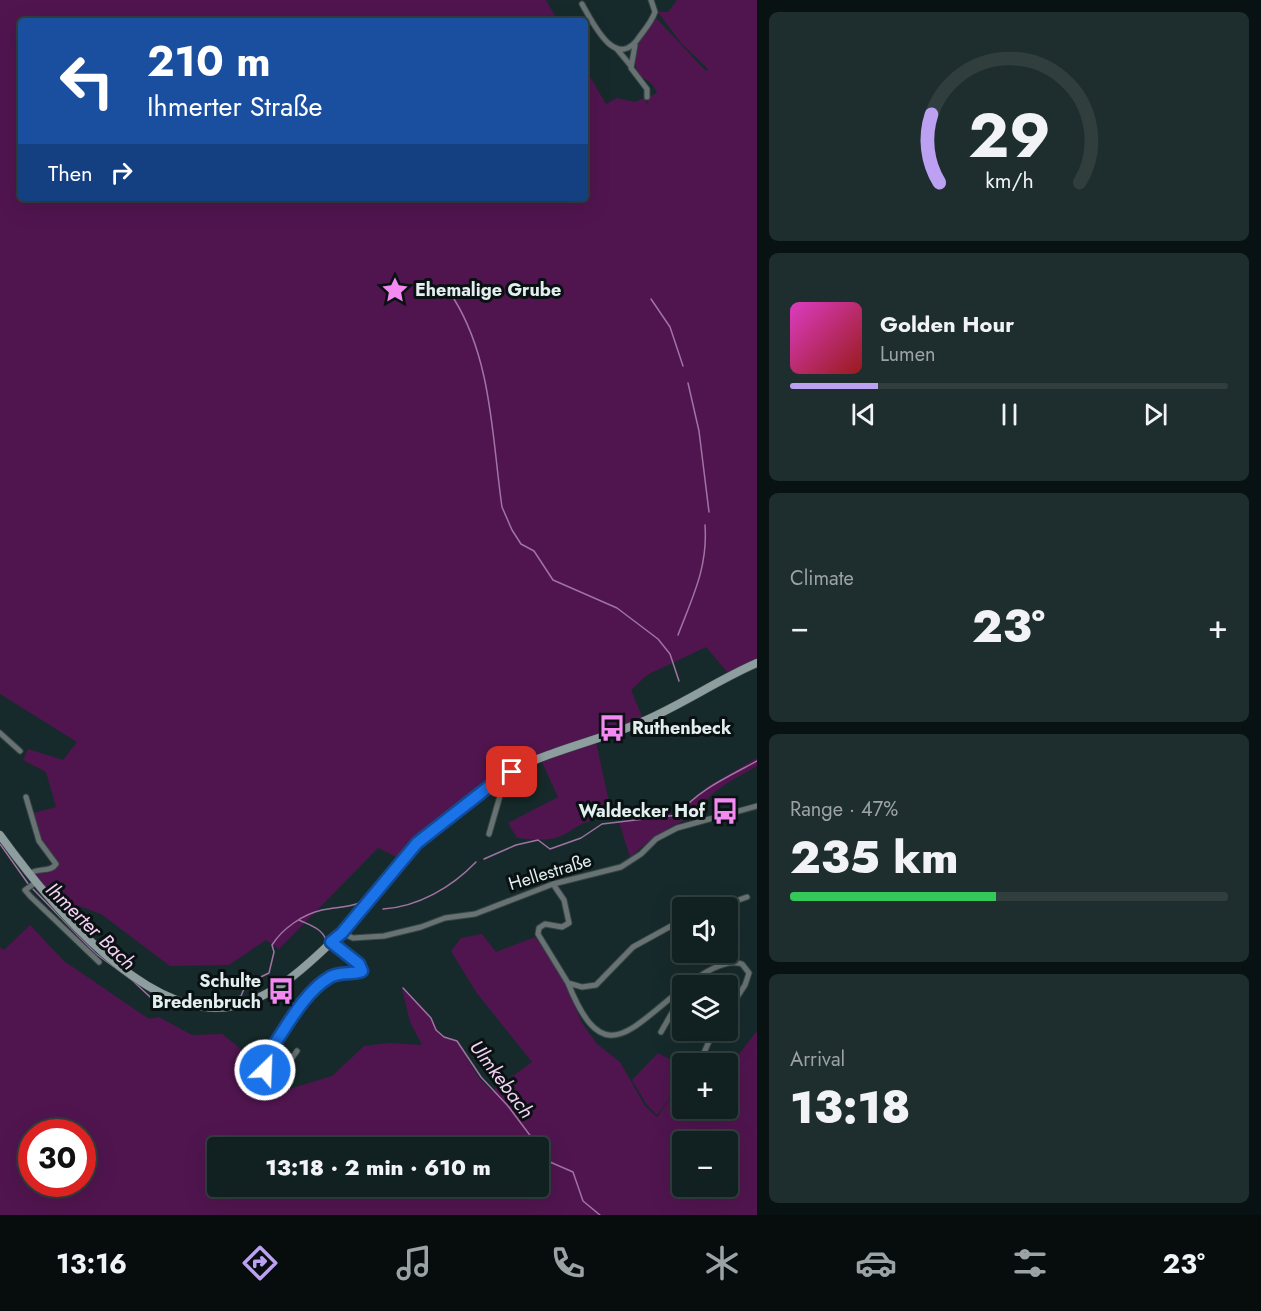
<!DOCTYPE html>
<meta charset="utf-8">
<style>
body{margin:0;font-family:Jost,sans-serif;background:#1e2d2d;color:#f1f3f6;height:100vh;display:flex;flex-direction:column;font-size:22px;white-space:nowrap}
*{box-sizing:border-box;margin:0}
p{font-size:20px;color:#9ca3a5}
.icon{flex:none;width:33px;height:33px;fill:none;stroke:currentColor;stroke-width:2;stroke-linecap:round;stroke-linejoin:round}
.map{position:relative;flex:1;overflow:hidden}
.sheet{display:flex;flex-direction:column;gap:12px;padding:12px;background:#091212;width:504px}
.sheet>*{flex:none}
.top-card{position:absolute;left:18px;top:18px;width:570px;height:183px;border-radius:6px;box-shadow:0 6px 24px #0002,0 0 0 2px #303e3e;background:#1a4fa0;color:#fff;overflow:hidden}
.buttons{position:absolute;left:672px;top:897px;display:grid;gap:12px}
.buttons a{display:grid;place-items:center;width:66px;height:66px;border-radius:6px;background:#112020;box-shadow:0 6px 24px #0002,0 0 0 2px #303e3e;font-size:30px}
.speed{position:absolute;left:18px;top:1119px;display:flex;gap:12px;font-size:30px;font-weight:700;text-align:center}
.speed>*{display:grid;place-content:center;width:78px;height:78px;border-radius:50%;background:#112020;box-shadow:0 6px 24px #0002,0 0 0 2px #303e3e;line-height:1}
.speed .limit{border:9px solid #d22;background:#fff;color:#111}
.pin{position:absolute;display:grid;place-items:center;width:51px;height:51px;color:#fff;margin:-26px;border-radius:12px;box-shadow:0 3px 9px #0006}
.me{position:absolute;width:66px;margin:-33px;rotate:24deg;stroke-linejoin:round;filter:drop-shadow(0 0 4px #0008)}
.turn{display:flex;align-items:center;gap:21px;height:126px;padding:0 30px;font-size:27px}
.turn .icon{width:78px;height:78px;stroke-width:2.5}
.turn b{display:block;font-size:42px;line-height:51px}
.then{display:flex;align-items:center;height:57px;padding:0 30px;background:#0003;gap:12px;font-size:22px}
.big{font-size:45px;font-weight:800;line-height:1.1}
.sheet .widget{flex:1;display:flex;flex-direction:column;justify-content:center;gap:9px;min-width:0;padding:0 21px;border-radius:9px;background:#1e2d2d}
.sheet .dial{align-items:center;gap:0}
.dial svg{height:156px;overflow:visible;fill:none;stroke:#303e3e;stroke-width:7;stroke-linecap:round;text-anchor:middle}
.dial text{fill:#f1f3f6;stroke:none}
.song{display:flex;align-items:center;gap:18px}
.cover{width:72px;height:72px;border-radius:9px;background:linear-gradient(135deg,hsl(310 70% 55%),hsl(0 70% 35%))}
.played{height:6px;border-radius:3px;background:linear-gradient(90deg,#bca0f2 20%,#303e3e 20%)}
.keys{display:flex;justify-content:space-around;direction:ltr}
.heat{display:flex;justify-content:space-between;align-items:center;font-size:33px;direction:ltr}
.charge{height:9px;border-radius:4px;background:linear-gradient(90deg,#34c759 47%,#303e3e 0)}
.trip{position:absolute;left:207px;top:1137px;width:342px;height:60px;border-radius:6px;background:#112020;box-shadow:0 6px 24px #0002,0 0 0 2px #303e3e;font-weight:800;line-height:60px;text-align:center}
.dock{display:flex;height:96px;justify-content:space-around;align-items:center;background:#070d0d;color:#9ca3a5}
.dock .icon{width:42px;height:42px}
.dock .current{color:#bca0f2}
.dock b{font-size:27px;color:#f1f3f6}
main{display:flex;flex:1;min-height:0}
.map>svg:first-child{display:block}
</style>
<main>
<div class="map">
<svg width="757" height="1215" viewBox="0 0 757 1215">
<rect width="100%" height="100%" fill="#172a2b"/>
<path fill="#50154f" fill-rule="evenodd" d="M 0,0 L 546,0 L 558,21 L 21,21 L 21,198 L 585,198 L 585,68 L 606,104 L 617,98 L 635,102 L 646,97 L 646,103 L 648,104 L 648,97 L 657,93 L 652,84 L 638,74 C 629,51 644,35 656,18 L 706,71 L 708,69 L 681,43 L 658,12 L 668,12 L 677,0 L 757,0 L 757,661 L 728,673 L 706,647 L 647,675 L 631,690 L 643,719 L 510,771 L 399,858 L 378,848 L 279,949 L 266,940 L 229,965 L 170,966 L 101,914 L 79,906 L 56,906 L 30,874 L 57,866 L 42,846 L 33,813 L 56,807 L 46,772 L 23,760 L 28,749 L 63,760 L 77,742 L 0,694 Z
M 596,742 L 611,811 L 602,820 C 581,818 574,833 555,838 C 543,841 529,839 517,838 L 508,823 L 558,797 L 541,760 Z
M 757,758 L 757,766 C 735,779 706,792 695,816 C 669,826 651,838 630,857 L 619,822 L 676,813 L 707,787 Z
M 30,925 L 64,961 L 149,1019 L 159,1017 L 192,1035 L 222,1034 L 251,1057 L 266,1096 L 332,1076 L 364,1046 L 390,1043 L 422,1045 L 410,1022 L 402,989 C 411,998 422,1007 429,1017 C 440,1032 437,1036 457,1042 L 479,1078 L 492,1091 L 532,1062 L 476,992 L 451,951 L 461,938 L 482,934 L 496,952 L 535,937 L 562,975 L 582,1023 L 597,1044 L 620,1062 L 645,1106 L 657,1117 L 674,1093 L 657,1115 L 647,1105 L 632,1080 L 658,1053 L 682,1066 L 682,1108 L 728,1108 L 728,1068 L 757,1031 L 757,1215 L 0,1215 L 0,947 L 4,950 ZM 32,1132 L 82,1132 L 82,1184 L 32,1184 ZM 682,1142 L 728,1142 L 728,1186 L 682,1186 ZM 218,1148 L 538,1148 L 538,1186 L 218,1186 Z"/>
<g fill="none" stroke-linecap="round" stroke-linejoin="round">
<path stroke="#9f74a2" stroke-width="1.5" d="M 454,299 C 492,360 492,438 502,507 L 512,530 L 521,544 L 534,551 L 553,580 L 617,608 L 658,639 L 670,654 L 679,681
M 651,299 L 670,327 L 683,366
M 688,383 L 699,431 L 709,512
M 678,635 C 693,596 708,567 705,525
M 0,844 L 29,885
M 484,859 L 516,845 L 538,840 L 550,849 L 581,838 L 602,824 L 678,815 C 697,790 730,776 757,761
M 33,889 L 95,953 L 133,981 L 163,1009 L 176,1006
M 383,909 C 418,907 452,887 476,862
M 299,920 C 309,925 322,928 326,940
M 403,988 L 431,1018 L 436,1030 L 444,1037 L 457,1041 L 481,1077 L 508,1106 L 550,1162 L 573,1172 L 583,1201 L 600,1215
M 194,1001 L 230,999 L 241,996 L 246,984 L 269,973 L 274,952 L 272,945 C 282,929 303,914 322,910 C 335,907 346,908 359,903"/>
<defs>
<path id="minor" d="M 582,4 C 593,23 616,73 640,36 C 646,28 652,21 655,12 L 651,0
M 635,45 L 631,68 L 647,89 L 647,97
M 616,48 L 631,66
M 0,733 L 20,751
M 26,797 L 39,841 L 56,864 C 50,873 38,867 29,874
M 489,834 L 506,775
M 35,883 L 25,890 L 30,896 L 99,962
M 553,884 L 564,900 L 569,923 L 562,927 L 545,924 L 539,928 L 538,934 L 568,983 L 582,987 L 596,985 L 633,947 L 682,920
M 716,908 L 747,897
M 342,933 L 353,938 L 384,936 L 421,927 L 445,918 L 475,914 L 553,884 L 621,867 L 641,854 L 656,839 L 677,828 L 757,806
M 568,983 C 603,1071 629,1030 682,989
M 686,986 C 700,975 725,958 742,964 L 749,973 L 745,985 L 728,1011
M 661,1032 L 677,1004 L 680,991
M 297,1051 L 284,1069 L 269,1071 L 264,1067 L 263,1061 C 284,1034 300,994 331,977 C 341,971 354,975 362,970 L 359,964 L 331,942
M 699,1064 L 714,1030"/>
<path id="secondary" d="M 0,835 C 45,897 146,1024 233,1006 C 275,998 311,962 341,933 C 364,912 380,883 401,860 C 427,830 462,804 495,781 C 540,751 595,743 644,721 C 683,704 718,680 757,663"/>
</defs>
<use href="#minor" stroke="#344546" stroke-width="7"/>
<use href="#secondary" stroke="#344546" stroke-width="9"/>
<use href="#minor" stroke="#687272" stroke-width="5"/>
<use href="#secondary" stroke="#8e9d9e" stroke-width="8"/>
</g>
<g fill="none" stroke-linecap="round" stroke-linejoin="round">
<defs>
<path id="route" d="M 265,1070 L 263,1060 C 284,1034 300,995 330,977 C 340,971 352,975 362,971 L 359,964 L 331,942 L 342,933 L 417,843 L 496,781 L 512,772"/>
</defs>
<use href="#route" stroke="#114b97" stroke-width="15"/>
<use href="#route" stroke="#1a73e8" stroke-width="10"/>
</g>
<defs>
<symbol id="sight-bare" viewBox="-9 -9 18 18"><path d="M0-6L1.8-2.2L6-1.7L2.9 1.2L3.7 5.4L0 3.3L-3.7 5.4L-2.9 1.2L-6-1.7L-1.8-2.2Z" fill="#f489f1" stroke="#091112" stroke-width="2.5" paint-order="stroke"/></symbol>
<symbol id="bus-bare" viewBox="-9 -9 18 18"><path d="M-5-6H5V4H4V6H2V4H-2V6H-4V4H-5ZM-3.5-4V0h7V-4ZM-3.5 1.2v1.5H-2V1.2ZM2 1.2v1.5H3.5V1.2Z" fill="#f489f1" stroke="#091112" stroke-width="2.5" paint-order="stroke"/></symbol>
</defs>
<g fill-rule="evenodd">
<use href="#sight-bare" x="376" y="271" width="38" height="38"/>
<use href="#bus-bare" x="593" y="709" width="38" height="38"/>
<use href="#bus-bare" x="706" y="792" width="38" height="38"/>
<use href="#bus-bare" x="262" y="972" width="38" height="38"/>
</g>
<g text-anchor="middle" stroke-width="6" stroke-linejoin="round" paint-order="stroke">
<g font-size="18" font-weight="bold" fill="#e3eeef" stroke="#091112" text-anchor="start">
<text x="415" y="296">Ehemalige Grube</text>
<text x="632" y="734">Ruthenbeck</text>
<text x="705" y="817" text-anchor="end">Waldecker Hof</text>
<text x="261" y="987" text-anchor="end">Schulte<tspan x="261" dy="21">Bredenbruch</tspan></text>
</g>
<g font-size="18" fill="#e3eeef" stroke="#091112">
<text transform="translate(550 872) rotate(-17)" y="6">Hellestraße</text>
</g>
<g font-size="20" font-style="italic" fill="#f7d1f5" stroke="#091112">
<text transform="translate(91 926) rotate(44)" y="7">Ihmerter Bach</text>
<text transform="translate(502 1079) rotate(53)" y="7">Ulmkebach</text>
</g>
</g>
</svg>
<div class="buttons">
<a><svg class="icon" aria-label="sound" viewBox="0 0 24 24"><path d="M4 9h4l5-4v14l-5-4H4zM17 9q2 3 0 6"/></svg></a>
<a><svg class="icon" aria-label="layers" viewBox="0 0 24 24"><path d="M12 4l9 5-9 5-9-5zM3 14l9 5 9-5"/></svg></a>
<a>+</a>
<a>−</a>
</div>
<div class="speed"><div class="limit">30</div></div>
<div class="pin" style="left:512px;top:772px;background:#d93025"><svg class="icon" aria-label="arrive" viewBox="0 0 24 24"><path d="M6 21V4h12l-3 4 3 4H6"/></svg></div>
<svg class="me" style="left:265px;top:1070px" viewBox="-20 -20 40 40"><circle r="17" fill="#1a73e8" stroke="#fff" stroke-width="3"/><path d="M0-11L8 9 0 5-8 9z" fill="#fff"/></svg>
<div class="trip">13:18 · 2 min · 610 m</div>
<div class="top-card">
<div class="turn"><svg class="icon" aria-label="left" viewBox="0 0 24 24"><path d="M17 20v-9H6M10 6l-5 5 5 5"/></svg><div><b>210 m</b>Ihmerter Straße</div></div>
<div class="then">Then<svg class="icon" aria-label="right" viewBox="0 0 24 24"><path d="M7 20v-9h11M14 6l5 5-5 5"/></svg></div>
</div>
</div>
<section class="sheet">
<div class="widget dial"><svg viewBox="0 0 100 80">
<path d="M14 69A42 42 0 1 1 86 69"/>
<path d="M14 69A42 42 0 0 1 10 34" stroke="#bca0f2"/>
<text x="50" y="56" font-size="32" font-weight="700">29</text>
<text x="50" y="72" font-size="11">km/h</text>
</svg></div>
<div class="widget">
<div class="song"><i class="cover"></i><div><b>Golden Hour</b><p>Lumen</p></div></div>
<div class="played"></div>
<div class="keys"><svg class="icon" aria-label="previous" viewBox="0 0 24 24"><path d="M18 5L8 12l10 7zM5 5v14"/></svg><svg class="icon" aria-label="pause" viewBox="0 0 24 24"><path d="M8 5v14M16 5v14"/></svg><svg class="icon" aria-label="next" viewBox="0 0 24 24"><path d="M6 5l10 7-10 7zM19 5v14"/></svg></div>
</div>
<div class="widget"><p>Climate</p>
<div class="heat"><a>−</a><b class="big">23°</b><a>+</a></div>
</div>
<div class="widget"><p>Range · 47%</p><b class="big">235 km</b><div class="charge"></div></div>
<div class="widget"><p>Arrival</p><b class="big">13:18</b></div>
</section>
</main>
<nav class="dock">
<b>13:16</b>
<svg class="icon current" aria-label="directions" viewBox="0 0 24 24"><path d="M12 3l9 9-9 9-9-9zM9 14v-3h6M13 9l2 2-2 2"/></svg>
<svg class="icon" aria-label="music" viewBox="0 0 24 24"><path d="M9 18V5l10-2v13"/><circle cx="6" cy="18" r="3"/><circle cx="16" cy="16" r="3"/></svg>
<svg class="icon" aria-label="phone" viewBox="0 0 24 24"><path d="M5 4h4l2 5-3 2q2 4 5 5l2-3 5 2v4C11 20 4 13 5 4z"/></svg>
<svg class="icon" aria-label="climate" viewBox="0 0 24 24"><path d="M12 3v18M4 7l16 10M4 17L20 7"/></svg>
<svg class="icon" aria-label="car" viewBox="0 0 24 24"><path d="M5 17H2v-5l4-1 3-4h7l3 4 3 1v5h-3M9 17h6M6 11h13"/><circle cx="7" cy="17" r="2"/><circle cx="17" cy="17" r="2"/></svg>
<svg class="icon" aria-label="filters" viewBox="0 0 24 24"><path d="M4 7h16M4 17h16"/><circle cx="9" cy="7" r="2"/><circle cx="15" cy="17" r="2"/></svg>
<b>23°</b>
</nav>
